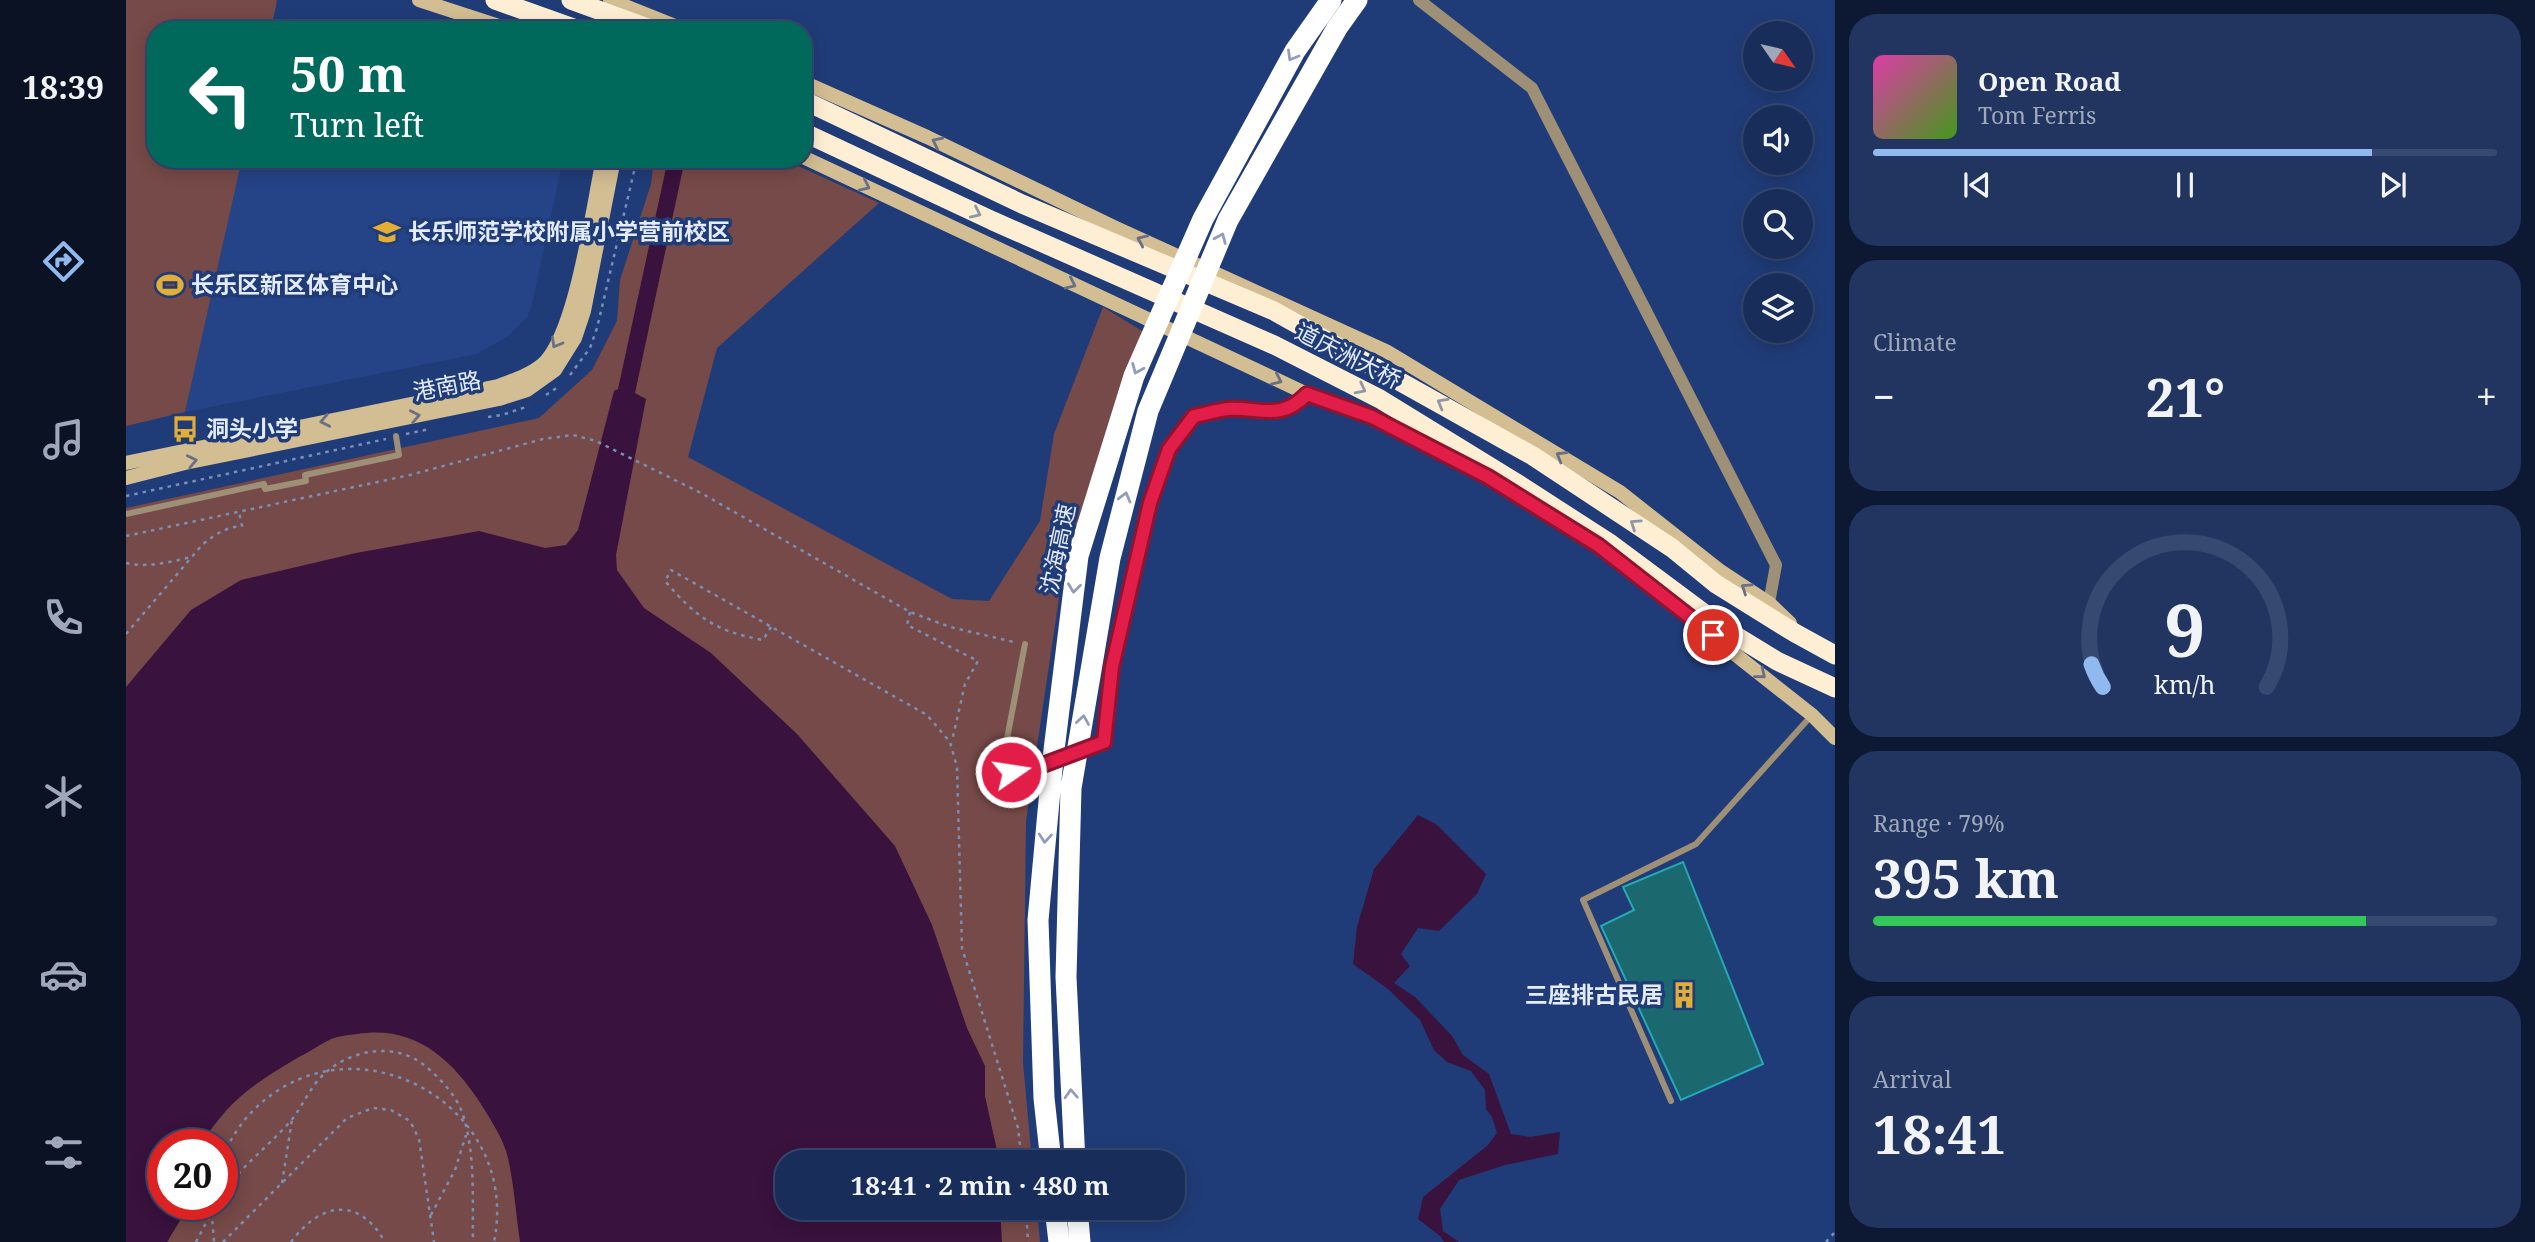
<!DOCTYPE html>
<meta charset="utf-8">
<style>
body{margin:0;font-family:"Noto Serif","Noto Sans SC",serif;background:#213560;color:#f1f3f6;height:100vh;display:flex;flex-direction:column;font-size:26px;white-space:nowrap}
*{box-sizing:border-box;margin:0}
p{font-size:23px;color:#9fa8bb}
.icon{flex:none;width:38px;height:38px;fill:none;stroke:currentColor;stroke-width:2;stroke-linecap:round;stroke-linejoin:round}
.map{position:relative;flex:1;overflow:hidden}
.drawer{display:flex;flex-direction:column;gap:14px;padding:14px;background:#0d1932;width:700px}
.drawer>*{flex:none}
.hud{position:absolute;left:21px;top:21px;width:665px;height:147px;border-radius:28px;box-shadow:0 4px 18px #0003,0 0 0 2px #364970;background:#00695c;color:#fff;overflow:hidden}
.needle{width:46px;rotate:124deg}
.fabs{position:absolute;left:1617px;top:21px;display:grid;gap:14px}
.fabs a{display:grid;place-items:center;width:70px;height:70px;border-radius:50%;background:#182d5a;box-shadow:0 4px 18px #0003,0 0 0 2px #364970;font-size:35px}
.speed{position:absolute;left:21px;top:1129px;display:flex;gap:14px;font-size:35px;font-weight:700;text-align:center}
.speed>*{display:grid;place-content:center;width:91px;height:91px;border-radius:50%;background:#182d5a;box-shadow:0 4px 18px #0003,0 0 0 2px #364970;line-height:1}
.speed .limit{border:10px solid #d22;background:#fff;color:#111}
.pin{position:absolute;display:grid;place-items:center;width:60px;height:60px;color:#fff;margin:-30px;border:4px solid #fff;border-radius:50%;box-shadow:0 2px 7px #0007}
.me{position:absolute;width:77px;margin:-38px;rotate:77deg;stroke-linejoin:round;filter:drop-shadow(0 0 5px #0008)}
.turn{display:flex;align-items:center;gap:24px;height:147px;padding:0 28px;font-size:32px}
.turn .icon{width:91px;height:91px;stroke-width:2.5}
.turn b{display:block;font-size:49px;line-height:60px}
.big{font-size:52px;font-weight:700;line-height:1.1}
.drawer .card{flex:1;display:flex;flex-direction:column;justify-content:center;gap:10px;min-width:0;padding:0 24px;border-radius:28px;background:#213560}
.drawer .dial{align-items:center;gap:0}
.dial svg{height:182px;overflow:visible;fill:none;stroke:#364970;stroke-width:7;stroke-linecap:round;text-anchor:middle}
.dial text{fill:#f1f3f6;stroke:none}
.song{display:flex;align-items:center;gap:21px}
.cover{width:84px;height:84px;border-radius:10px;background:linear-gradient(135deg,hsl(320 70% 55%),hsl(100 70% 35%))}
.played{height:7px;border-radius:4px;background:linear-gradient(90deg,#90b9f0 80%,#364970 80%)}
.keys{display:flex;justify-content:space-around;direction:ltr}
.heat{display:flex;justify-content:space-between;align-items:center;font-size:38px;direction:ltr}
.charge{height:10px;border-radius:5px;background:linear-gradient(90deg,#34c759 79%,#364970 0)}
.trip{position:absolute;left:649px;top:1150px;width:410px;height:70px;border-radius:28px;background:#182d5a;box-shadow:0 4px 18px #0003,0 0 0 2px #364970;font-weight:700;line-height:70px;text-align:center}
main{display:flex;flex:1;min-height:0}
.menu{display:flex;flex-direction:column;width:126px;justify-content:space-around;align-items:center;background:#0a1224;color:#9fa8bb}
.menu .icon{width:49px;height:49px}
.menu .current{color:#90b9f0}
.menu b{font-size:32px;color:#f1f3f6}
.map>svg:first-child{display:block}
</style>
<main>
<nav class="menu">
<b>18:39</b>
<svg class="icon current" aria-label="directions" viewBox="0 0 24 24"><path d="M12 3l9 9-9 9-9-9zM9 14v-3h6M13 9l2 2-2 2"/></svg>
<svg class="icon" aria-label="music" viewBox="0 0 24 24"><path d="M9 18V5l10-2v13"/><circle cx="6" cy="18" r="3"/><circle cx="16" cy="16" r="3"/></svg>
<svg class="icon" aria-label="phone" viewBox="0 0 24 24"><path d="M5 4h4l2 5-3 2q2 4 5 5l2-3 5 2v4C11 20 4 13 5 4z"/></svg>
<svg class="icon" aria-label="climate" viewBox="0 0 24 24"><path d="M12 3v18M4 7l16 10M4 17L20 7"/></svg>
<svg class="icon" aria-label="car" viewBox="0 0 24 24"><path d="M5 17H2v-5l4-1 3-4h7l3 4 3 1v5h-3M9 17h6M6 11h13"/><circle cx="7" cy="17" r="2"/><circle cx="17" cy="17" r="2"/></svg>
<svg class="icon" aria-label="filters" viewBox="0 0 24 24"><path d="M4 7h16M4 17h16"/><circle cx="9" cy="7" r="2"/><circle cx="15" cy="17" r="2"/></svg>
</nav>
<div class="map">
<svg width="1709" height="1242" viewBox="0 0 1709 1242">
<rect width="100%" height="100%" fill="#203c78"/>
<path fill="#254487" d="M 116,159 L 437,159 L 406,304 L 401,317 L 382,336 L 351,354 L 59,412 Z"/>
<path fill="#764a48" d="M 0,0 L 151,0 L 145,30 L 30,30 L 30,159 L 116,159 L 59,412 L 0,426 Z
M 528,159 L 657,159 L 753,203 L 591,348 L 562,457 L 826,599 L 863,601 L 914,521 L 928,434 L 977,307 L 1016,331 L 934,591 L 900,821 L 897,1062 L 906,1162 L 850,1162 L 0,700 L 0,508 L 413,418 L 466,370 L 491,321 L 494,280 L 525,184 Z
M 229,1023 L 314,1033 L 391,1132 L 412,1242 L 42,1242 L 52,1204 L 96,1204 L 96,1144 L 73,1144 L 134,1069 Z
M 855,1208 L 911,1208 L 914,1242 L 858,1242 Z"/>
<path fill="#39123e" d="M 542,159 L 559,159 L 509,393 L 520,399 L 490,555 L 491,570 L 518,608 L 585,653 L 671,734 L 769,846 L 806,925 L 841,1028 L 859,1066 L 859,1096 L 872,1155 L 872,1162 L 662,1162 L 662,1208 L 874,1208 L 876,1242 L 394,1242 C 390,1214 388,1185 382,1158 C 377,1137 364,1119 353,1101 C 324,1057 287,1025 231,1034 C 223,1035 213,1036 205,1039 C 194,1044 184,1052 173,1057 C 133,1080 98,1103 76,1144 L 37,1144 L 37,1204 L 57,1204 L 55,1219 L 41,1242 L 0,1242 L 0,687 L 65,610 L 115,580 L 230,553 L 353,531 L 419,548 L 440,545 L 452,530 L 488,391 L 492,389 Z
M 1292,815 L 1310,824 L 1360,874 L 1351,894 L 1313,931 L 1292,928 L 1275,954 L 1284,966 L 1268,983 L 1289,997 L 1326,1036 L 1337,1055 L 1363,1074 L 1385,1134 L 1404,1137 L 1434,1132 L 1432,1154 L 1379,1165 L 1333,1180 L 1314,1209 L 1317,1231 L 1333,1242 L 1318,1242 L 1314,1236 L 1292,1219 L 1297,1197 L 1361,1146 L 1371,1133 L 1366,1117 L 1360,1109 L 1359,1090 L 1345,1071 L 1321,1062 L 1308,1050 L 1294,1020 L 1262,989 L 1227,964 L 1231,927 L 1248,869 Z"/>
<path fill="#1b686e" stroke="#23aab5" stroke-width="2" d="M 1557,862 L 1637,1064 L 1555,1100 L 1475,926 L 1508,910 L 1497,887 Z"/>
<g fill="none" stroke-linecap="round" stroke-linejoin="round">
<path stroke="#7b8eb5" stroke-width="2.5" stroke-dasharray="3.5 5" stroke-linecap="butt" d="M 444,375 L 464,348 L 471,328 L 511,159
M 420,395 L 432,387
M 362,417 L 376,415 L 403,406
M 280,434 L 304,429
M 0,496 L 260,439
M 0,536 L 284,475 L 417,439 L 447,435 L 470,441 L 575,493 L 784,612 L 824,627 L 888,642
M 0,563 C 22,568 44,562 65,557
M 784,612 L 781,625 L 852,661 L 839,684 L 826,741
M 645,627 L 637,640 C 589,631 571,618 539,581 L 545,570 L 801,715 L 824,742 L 831,767 L 836,948 L 892,1128 L 896,1162
M 0,634 L 76,545 C 88,535 100,527 116,526 L 113,512
M 156,1183 L 166,1120
M 96,1194 C 116,1166 139,1149 162,1124 C 175,1110 182,1090 196,1076 C 222,1050 268,1041 298,1065 C 312,1076 332,1097 337,1115 C 350,1157 346,1199 347,1242
M 900,1208 L 902,1242
M 305,1215 L 329,1170 L 340,1135
M 70,1242 L 90,1204
M 97,1242 L 221,1118 L 247,1108 L 265,1110 L 284,1121 L 293,1139 L 308,1242
M 165,1242 C 194,1203 232,1195 259,1242
M 1700,1242 L 1709,1232"/>
<path stroke="#9e9076" stroke-width="6" d="M 0,514 L 138,484 L 139,489 L 180,481 L 179,475 L 273,455 L 270,436
M 899,644 L 876,765 C 893,778 904,770 922,763
M 955,750 L 978,742 L 986,667 L 1024,503 L 1043,449 L 1068,416 C 1079,414 1091,410 1101,409 C 1134,406 1153,422 1181,394
M 1545,1101 L 1457,900 L 1570,844 L 1686,715"/>
<path stroke="#9e9076" stroke-width="12" d="M 1293,0 L 1406,88 L 1650,565 L 1643,603"/>
<path stroke="#d3bd93" stroke-width="14" d="M 293,0 L 385,30
M 484,0 L 559,30
M 677,82 L 801,137 L 990,228 L 1260,351 L 1494,492 L 1593,570 L 1643,603 L 1664,623
M 677,157 L 1181,394 L 1246,417 L 1361,477 L 1435,523
M 0,463 L 372,386 C 388,380 404,375 416,365 C 450,336 467,205 477,159
M 0,478 L 59,463 L 373,399 L 401,390 L 429,370 L 449,338 L 458,311 L 488,159
M 1476,549 L 1686,715 L 1709,738"/>
<path stroke="#feefd4" stroke-width="19" d="M 369,0 L 453,30
M 677,132 L 867,221 L 1148,345 L 1254,399 L 1389,482 L 1485,544 L 1602,631 L 1651,661 L 1709,688"/>
<path stroke="#fff" stroke-width="21" d="M 929,1208 L 933,1242
M 951,1208 L 954,1242"/>
<path stroke="#7b8eb5" stroke-width="2.5" stroke-dasharray="3.5 5" stroke-linecap="butt" d="M 96,1156 C 104,1142 111,1128 122,1116 C 219,1008 397,1101 368,1242
M 85,1204 L 88,1242"/>
<path stroke="#feefd4" stroke-width="19" d="M 445,0 L 527,30
M 677,100 L 896,204 L 1148,311 L 1407,456 L 1546,548 L 1590,584 L 1669,633 L 1709,655"/>
<path stroke="#fff" stroke-width="21" d="M 925,1162 L 918,1098 L 912,920 L 927,758 L 952,556 L 1008,376 L 1077,219 L 1169,51 L 1205,0
M 949,1162 L 940,977 L 945,788 L 984,558 L 1022,411 L 1102,220 L 1211,28 L 1231,0"/>
</g>
<defs><path id="oneway-chevron" d="M-2-3.5L2.5 0L-2 3.5" fill="none" stroke-width="1.6" stroke-linecap="round" stroke-linejoin="round" transform="scale(1.75)"/></defs>
<g stroke="#909ebc">
<use href="#oneway-chevron" transform="translate(1166 56) rotate(120)"/>
<use href="#oneway-chevron" transform="translate(1095 238) rotate(-67)"/>
<use href="#oneway-chevron" transform="translate(1011 369) rotate(113)"/>
<use href="#oneway-chevron" transform="translate(999 497) rotate(-75)"/>
<use href="#oneway-chevron" transform="translate(948 588) rotate(97)"/>
<use href="#oneway-chevron" transform="translate(957 720) rotate(-81)"/>
<use href="#oneway-chevron" transform="translate(919 838) rotate(95)"/>
<use href="#oneway-chevron" transform="translate(945 1094) rotate(-93)"/>
</g>
<g stroke="#687083">
<use href="#oneway-chevron" transform="translate(811 142) rotate(-154)"/>
<use href="#oneway-chevron" transform="translate(739 186) rotate(25)"/>
<use href="#oneway-chevron" transform="translate(1016 240) rotate(-156)"/>
<use href="#oneway-chevron" transform="translate(945 284) rotate(25)"/>
<use href="#oneway-chevron" transform="translate(430 343) rotate(120)"/>
<use href="#oneway-chevron" transform="translate(1151 380) rotate(25)"/>
<use href="#oneway-chevron" transform="translate(289 416) rotate(-11)"/>
<use href="#oneway-chevron" transform="translate(199 421) rotate(169)"/>
<use href="#oneway-chevron" transform="translate(1435 456) rotate(-149)"/>
<use href="#oneway-chevron" transform="translate(66 461) rotate(-12)"/>
<use href="#oneway-chevron" transform="translate(1620 588) rotate(-146)"/>
<use href="#oneway-chevron" transform="translate(1635 674) rotate(39)"/>
</g>
<g stroke="#8f96a6">
<use href="#oneway-chevron" transform="translate(850 213) rotate(25)"/>
<use href="#oneway-chevron" transform="translate(1235 389) rotate(27)"/>
<use href="#oneway-chevron" transform="translate(1316 403) rotate(-150)"/>
<use href="#oneway-chevron" transform="translate(1509 524) rotate(-146)"/>
</g>
<g fill="none" stroke-linecap="round" stroke-linejoin="round">
<defs>
<path id="route" d="M 885,772 L 898,772 L 978,742 L 986,667 L 1024,503 L 1043,449 L 1068,416 C 1079,414 1091,410 1102,409 C 1134,407 1154,422 1181,394 L 1246,417 L 1362,477 L 1473,546 L 1587,635"/>
</defs>
<use href="#route" stroke="#92132f" stroke-width="18"/>
<use href="#route" stroke="#e11d48" stroke-width="12"/>
</g>
<defs>
<symbol id="school-bare" viewBox="-9 -9 18 18"><path d="M0-5L7-2L0 1L-7-2ZM-4 1L0 2.5L4 1V4Q0 6-4 4Z" fill="#e3ae35" stroke="#203c78" stroke-width="2.5" paint-order="stroke"/></symbol>
<symbol id="stadium-bare" viewBox="-9 -9 18 18"><path d="M0-5a6.5 5 0 1 0 0 10a6.5 5 0 1 0 0-10ZM-3.5-1.8h7v3.6h-7Z" fill="#e3ae35" stroke="#203c78" stroke-width="2.5" paint-order="stroke"/></symbol>
<symbol id="bus-bare" viewBox="-9 -9 18 18"><path d="M-5-6H5V4H4V6H2V4H-2V6H-4V4H-5ZM-3.5-4V0h7V-4ZM-3.5 1.2v1.5H-2V1.2ZM2 1.2v1.5H3.5V1.2Z" fill="#e3ae35" stroke="#203c78" stroke-width="2.5" paint-order="stroke"/></symbol>
<symbol id="building-bare" viewBox="-9 -9 18 18"><path d="M-4-6H4V6H1V3H-1V6H-4ZM-2.5-4.3h1.7v1.8h-1.7ZM.8-4.3h1.7v1.8H.8ZM-2.5-1h1.7V.8h-1.7ZM.8-1h1.7V.8H.8Z" fill="#e3ae35" stroke="#203c78" stroke-width="2.5" paint-order="stroke"/></symbol>
</defs>
<g fill-rule="evenodd">
<use href="#school-bare" x="242" y="213" width="38" height="38"/>
<use href="#stadium-bare" x="25" y="266" width="38" height="38"/>
<use href="#bus-bare" x="40" y="410" width="38" height="38"/>
<use href="#building-bare" x="1539" y="976" width="38" height="38"/>
</g>
<g text-anchor="middle" stroke-width="7" stroke-linejoin="round" paint-order="stroke">
<g font-size="23" font-weight="bold" fill="#e4ecfb" stroke="#203c78" text-anchor="start">
<text x="282" y="240">长乐师范学校附属小学营前校区</text>
<text x="65" y="293">长乐区新区体育中心</text>
<text x="80" y="437">洞头小学</text>
<text x="1537" y="1003" text-anchor="end">三座排古民居</text>
</g>
<g font-size="23" fill="#e4ecfb" stroke="#203c78">
<text transform="translate(1222 356) rotate(27)" y="8">道庆洲大桥</text>
<text transform="translate(321 386) rotate(-11)" y="8">港南路</text>
<text transform="translate(932 549) rotate(-78)" y="8">沈海高速</text>
</g>
</g>
</svg>
<div class="fabs">
<a><svg class="needle" viewBox="-14 -14 28 28"><path d="M0-13l5 13h-10z" fill="#e53935"/><path d="M0 13l5-13h-10z" fill="#9fa8bb"/></svg></a>
<a><svg class="icon" aria-label="sound" viewBox="0 0 24 24"><path d="M4 9h4l5-4v14l-5-4H4zM17 9q2 3 0 6"/></svg></a>
<a><svg class="icon" aria-label="search" viewBox="0 0 24 24"><circle cx="10" cy="10" r="6"/><path d="M15 15l6 6"/></svg></a>
<a><svg class="icon" aria-label="layers" viewBox="0 0 24 24"><path d="M12 4l9 5-9 5-9-5zM3 14l9 5 9-5"/></svg></a>
</div>
<div class="speed"><div class="limit">20</div></div>
<div class="pin" style="left:1587px;top:635px;background:#d93025"><svg class="icon" aria-label="arrive" viewBox="0 0 24 24"><path d="M6 21V4h12l-3 4 3 4H6"/></svg></div>
<svg class="me" style="left:885px;top:772px" viewBox="-20 -20 40 40"><circle r="17" fill="#e11d48" stroke="#fff" stroke-width="3"/><path d="M0-11L8 9 0 5-8 9z" fill="#fff"/></svg>
<div class="trip">18:41 · 2 min · 480 m</div>
<div class="hud">
<div class="turn"><svg class="icon" aria-label="left" viewBox="0 0 24 24"><path d="M17 20v-9H6M10 6l-5 5 5 5"/></svg><div><b>50 m</b>Turn left</div></div>
</div>
</div>
<section class="drawer">
<div class="card">
<div class="song"><i class="cover"></i><div><b>Open Road</b><p>Tom Ferris</p></div></div>
<div class="played"></div>
<div class="keys"><svg class="icon" aria-label="previous" viewBox="0 0 24 24"><path d="M18 5L8 12l10 7zM5 5v14"/></svg><svg class="icon" aria-label="pause" viewBox="0 0 24 24"><path d="M8 5v14M16 5v14"/></svg><svg class="icon" aria-label="next" viewBox="0 0 24 24"><path d="M6 5l10 7-10 7zM19 5v14"/></svg></div>
</div>
<div class="card"><p>Climate</p>
<div class="heat"><a>−</a><b class="big">21°</b><a>+</a></div>
</div>
<div class="card dial"><svg viewBox="0 0 100 80">
<path d="M14 69A42 42 0 1 1 86 69"/>
<path d="M14 69A42 42 0 0 1 9 59" stroke="#90b9f0"/>
<text x="50" y="56" font-size="32" font-weight="700">9</text>
<text x="50" y="72" font-size="11">km/h</text>
</svg></div>
<div class="card"><p>Range · 79%</p><b class="big">395 km</b><div class="charge"></div></div>
<div class="card"><p>Arrival</p><b class="big">18:41</b></div>
</section>
</main>
